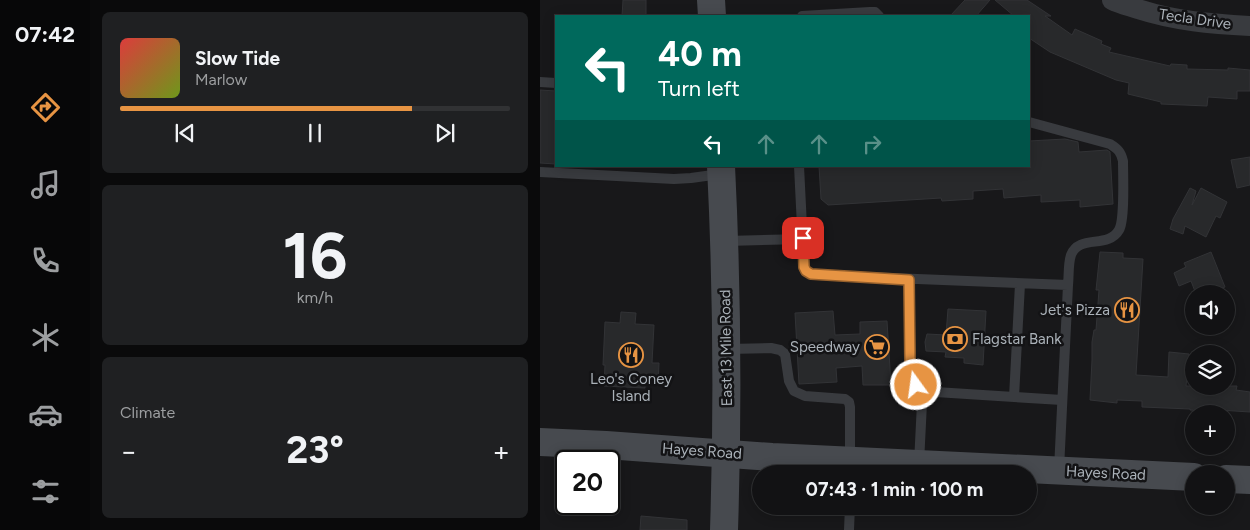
<!DOCTYPE html>
<meta charset="utf-8">
<style>
body{margin:0;font-family:Figtree,sans-serif;background:#1f2022;color:#f1f3f6;height:100vh;display:flex;flex-direction:column;font-size:19px;white-space:nowrap}
*{box-sizing:border-box;margin:0}
p{font-size:16px;color:#9c9ea0}
.icon{flex:none;width:28px;height:28px;fill:none;stroke:currentColor;stroke-width:2;stroke-linecap:round;stroke-linejoin:round}
.map{position:relative;flex:1;overflow:hidden}
.side{display:flex;flex-direction:column;gap:12px;padding:12px;background:#0a0a0b;width:450px}
.side>*{flex:none}
.hud{position:absolute;left:15px;top:15px;width:475px;height:152px;border-radius:0px;box-shadow:0 2px 12px #0003,0 0 0 1px #313234;background:#00695c;color:#fff;overflow:hidden}
.tools{position:absolute;left:645px;top:285px;display:grid;gap:10px}
.tools a{display:grid;place-items:center;width:50px;height:50px;border-radius:50%;background:#121214;box-shadow:0 2px 12px #0003,0 0 0 1px #313234;font-size:25px}
.speed{position:absolute;left:15px;top:450px;display:flex;gap:10px;font-size:25px;font-weight:700;text-align:center}
.speed>*{display:grid;place-content:center;width:65px;height:65px;border-radius:50%;background:#121214;box-shadow:0 2px 12px #0003,0 0 0 1px #313234;line-height:1}
.speed .limit{border:2px solid #111;border-radius:8px;background:#fff;color:#111}
.pin{position:absolute;display:grid;place-items:center;width:42px;height:42px;color:#fff;margin:-21px;border-radius:10px;box-shadow:0 2px 8px #0006}
.me{position:absolute;width:55px;margin:-28px;rotate:346deg;stroke-linejoin:round;filter:drop-shadow(0 0 4px #0008)}
.turn{display:flex;align-items:center;gap:18px;height:105px;padding:0 20px;font-size:22px}
.turn .icon{width:65px;height:65px;stroke-width:2.5}
.turn b{display:block;font-size:35px;line-height:42px}
.lanes{display:flex;align-items:center;height:48px;padding:0 20px;background:#0003;justify-content:center;gap:25px;direction:ltr}
.lanes .off{opacity:.35}
.big{font-size:38px;font-weight:700;line-height:1.1}
.side .card{flex:1;display:flex;flex-direction:column;justify-content:center;gap:8px;min-width:0;padding:0 18px;border-radius:8px;background:#1f2022}
.side .dial{align-items:center;gap:0}
.dial b{font-size:65px;line-height:1}
.song{display:flex;align-items:center;gap:15px}
.cover{width:60px;height:60px;border-radius:8px;background:linear-gradient(135deg,hsl(0 70% 55%),hsl(80 70% 35%))}
.played{height:5px;border-radius:2px;background:linear-gradient(90deg,#e79443 75%,#313234 75%)}
.keys{display:flex;justify-content:space-around;direction:ltr}
.heat{display:flex;justify-content:space-between;align-items:center;font-size:28px;direction:ltr}
.trip{position:absolute;left:212px;top:465px;width:285px;height:50px;border-radius:25px;background:#121214;box-shadow:0 2px 12px #0003,0 0 0 1px #313234;font-weight:700;line-height:50px;text-align:center}
main{display:flex;flex:1;min-height:0}
.tabs{display:flex;flex-direction:column;width:90px;justify-content:space-around;align-items:center;background:#070708;color:#9c9ea0}
.tabs .icon{width:35px;height:35px}
.tabs .active{color:#e79443}
.tabs b{font-size:22px;color:#f1f3f6}
.map>svg:first-child{display:block}
</style>
<main>
<nav class="tabs">
<b>07:42</b>
<svg class="icon active" aria-label="directions" viewBox="0 0 24 24"><path d="M12 3l9 9-9 9-9-9zM9 14v-3h6M13 9l2 2-2 2"/></svg>
<svg class="icon" aria-label="music" viewBox="0 0 24 24"><path d="M9 18V5l10-2v13"/><circle cx="6" cy="18" r="3"/><circle cx="16" cy="16" r="3"/></svg>
<svg class="icon" aria-label="phone" viewBox="0 0 24 24"><path d="M5 4h4l2 5-3 2q2 4 5 5l2-3 5 2v4C11 20 4 13 5 4z"/></svg>
<svg class="icon" aria-label="climate" viewBox="0 0 24 24"><path d="M12 3v18M4 7l16 10M4 17L20 7"/></svg>
<svg class="icon" aria-label="car" viewBox="0 0 24 24"><path d="M5 17H2v-5l4-1 3-4h7l3 4 3 1v5h-3M9 17h6M6 11h13"/><circle cx="7" cy="17" r="2"/><circle cx="17" cy="17" r="2"/></svg>
<svg class="icon" aria-label="filters" viewBox="0 0 24 24"><path d="M4 7h16M4 17h16"/><circle cx="9" cy="7" r="2"/><circle cx="15" cy="17" r="2"/></svg>
</nav>
<section class="side">
<div class="card">
<div class="song"><i class="cover"></i><div><b>Slow Tide</b><p>Marlow</p></div></div>
<div class="played"></div>
<div class="keys"><svg class="icon" aria-label="previous" viewBox="0 0 24 24"><path d="M18 5L8 12l10 7zM5 5v14"/></svg><svg class="icon" aria-label="pause" viewBox="0 0 24 24"><path d="M8 5v14M16 5v14"/></svg><svg class="icon" aria-label="next" viewBox="0 0 24 24"><path d="M6 5l10 7-10 7zM19 5v14"/></svg></div>
</div>
<div class="card dial"><b>16</b><p>km/h</p></div>
<div class="card"><p>Climate</p>
<div class="heat"><a>−</a><b class="big">23°</b><a>+</a></div>
</div>
</section>
<div class="map">
<svg width="710" height="530" viewBox="0 0 710 530">
<rect width="100%" height="100%" fill="#18181a"/>
<path fill="#28292b" stroke="#323336" d="M 83,0 L 106,0 L 106,16 L 82,16 Z
M 425,0 L 450,0 L 436,16 L 410,16 Z
M 455,0 L 487,0 L 511,16 L 505,16 L 532,35 L 535,29 L 562,41 L 561,44 L 571,48 L 569,52 L 630,66 L 631,64 L 647,65 L 647,69 L 688,70 L 688,68 L 710,70 L 710,91 L 697,91 L 697,99 L 668,97 L 667,106 L 621,104 L 621,102 L 588,94 L 589,83 L 576,80 L 510,52 L 489,38 L 489,16 L 474,16 Z
M 0,90 L 16,91 L 16,164 L 0,163 Z
M 525,139 L 538,142 L 539,152 L 567,150 L 570,152 L 573,204 L 540,207 L 540,200 L 501,202 L 501,195 L 464,198 L 463,189 L 433,191 L 433,199 L 402,201 L 401,198 L 288,205 L 281,199 L 279,166 L 489,166 L 489,141 Z
M 710,157 L 710,185 L 697,188 L 691,160 Z
M 650,188 L 656,191 L 652,205 L 661,188 L 687,202 L 680,218 L 676,216 L 666,237 L 645,226 L 643,234 L 630,229 L 633,219 Z
M 560,252 L 583,253 L 583,258 L 603,259 L 596,375 L 628,377 L 629,352 L 649,354 L 646,386 L 697,386 L 696,390 L 710,392 L 710,412 L 679,410 L 678,412 L 650,410 L 650,409 L 602,407 L 602,401 L 577,400 L 577,403 L 550,400 L 552,360 L 552,342 L 554,330 L 556,330 L 559,290 L 556,290 Z
M 671,252 L 685,287 L 667,294 L 656,294 L 651,281 L 639,286 L 634,273 L 646,267 L 644,263 Z
M 408,309 L 446,311 L 443,365 L 424,363 L 424,358 L 405,357 L 406,352 L 386,351 L 385,342 L 387,334 L 406,335 Z
M 293,311 L 295,335 L 320,334 L 320,322 L 347,321 L 351,385 L 323,385 L 322,366 L 296,368 L 297,382 L 259,384 L 255,313 Z
M 81,312 L 96,313 L 95,324 L 114,325 L 112,363 L 119,363 L 118,385 L 105,384 L 105,388 L 64,386 L 65,365 L 63,365 L 65,322 L 80,323 Z
M 101,516 L 147,520 L 147,530 L 100,530 Z"/>
<g fill="none" stroke-linecap="round" stroke-linejoin="round">
<path stroke="#393b3f" stroke-width="10" d="M 262,16 L 330,12 L 335,12 L 339,16
M 0,82 L 16,83
M 259,166 L 264,267 C 266,274 271,274 277,275 L 528,285 C 529,276 528,264 531,255 C 539,234 568,249 579,230 C 585,220 583,175 583,161 C 581,152 578,149 570,144 L 489,122
M 0,172 L 134,179 L 151,178 L 180,174
M 186,241 L 263,239
M 369,279 L 370,361 L 376,385 L 380,391
M 480,284 L 474,397 L 522,400
M 188,349 L 231,348 L 240,350 L 245,354 L 249,381 L 254,391 L 265,396 L 305,399 L 309,402 L 310,407 L 310,460
M 379,463 L 382,403 L 380,391 L 474,397
M 519,469 L 528,285
M 309,530 L 310,506"/>
<path stroke="#393b3f" stroke-width="20" d="M 572,0 C 580,4 589,6 598,9 C 635,21 672,24 710,26"/>
<path stroke="#474a4f" stroke-width="28" d="M 171,0 L 172,16
M 181,166 C 187,287 188,409 184,530
M 0,442 L 66,445 L 232,457 L 654,477
M 686,479 L 710,480"/>
</g>
<g fill="none" stroke-linecap="round" stroke-linejoin="round">
<defs>
<path id="route" d="M 263,238 L 264,267 L 266,271 L 271,274 L 369,280 L 370,361 L 376,385"/>
</defs>
<use href="#route" stroke="#96602c" stroke-width="12"/>
<use href="#route" stroke="#e79443" stroke-width="9"/>
</g>
<defs>
<symbol id="restaurant-ring" viewBox="-11 -11 22 22"><circle r="9.5" fill="#131315" stroke="#e79443" stroke-width="1.5"/><path d="M-5-6h1v4h1v-4h1v4h1v-4h1v5L-1.5 .5V6h-2V.5L-5-1ZM5-6V6H3V1.5H1.5Q1.5-4 5-6Z" fill="#e79443"/></symbol>
<symbol id="bank-ring" viewBox="-11 -11 22 22"><circle r="9.5" fill="#131315" stroke="#e79443" stroke-width="1.5"/><path d="M-6-4H6V4H-6ZM0-2.3a2.3 2.3 0 1 0 0 4.6a2.3 2.3 0 1 0 0-4.6Z" fill="#e79443"/></symbol>
<symbol id="supermarket-ring" viewBox="-11 -11 22 22"><circle r="9.5" fill="#131315" stroke="#e79443" stroke-width="1.5"/><path d="M-6-5.5h2.5l.6 2H6L4.5 2H-2.5L-4.4-4H-6ZM-1.5 3.2a1.3 1.3 0 1 0 .1 0ZM3 3.2a1.3 1.3 0 1 0 .1 0Z" fill="#e79443"/></symbol>
</defs>
<g fill-rule="evenodd">
<use href="#restaurant-ring" x="573" y="296" width="28" height="28"/>
<use href="#bank-ring" x="401" y="325" width="28" height="28"/>
<use href="#supermarket-ring" x="323" y="333" width="28" height="28"/>
<use href="#restaurant-ring" x="77" y="341" width="28" height="28"/>
</g>
<g text-anchor="middle" stroke-width="5" stroke-linejoin="round" paint-order="stroke">
<g font-size="15" fill="#abb2b9" stroke="#131315">
<text transform="translate(655 19) rotate(8)" y="5">Tecla Drive</text>
<text transform="translate(186 348) rotate(-91)" y="5">East 13 Mile Road</text>
<text transform="translate(162 451) rotate(4)" y="5">Hayes Road</text>
<text transform="translate(566 473) rotate(3)" y="5">Hayes Road</text>
</g>
<g font-size="15" fill="#abb2b9" stroke="#131315" text-anchor="end">
<text x="570" y="315">Jet's Pizza</text>
<text x="432" y="344" text-anchor="start">Flagstar Bank</text>
<text x="320" y="352">Speedway</text>
<text x="91" y="384" text-anchor="middle">Leo's Coney<tspan x="91" dy="17">Island</tspan></text>
</g>
</g>
</svg>
<div class="tools">
<a><svg class="icon" aria-label="sound" viewBox="0 0 24 24"><path d="M4 9h4l5-4v14l-5-4H4zM17 9q2 3 0 6"/></svg></a>
<a><svg class="icon" aria-label="layers" viewBox="0 0 24 24"><path d="M12 4l9 5-9 5-9-5zM3 14l9 5 9-5"/></svg></a>
<a>+</a>
<a>−</a>
</div>
<div class="speed"><div class="limit">20</div></div>
<div class="pin" style="left:263px;top:238px;background:#d93025"><svg class="icon" aria-label="arrive" viewBox="0 0 24 24"><path d="M6 21V4h12l-3 4 3 4H6"/></svg></div>
<svg class="me" style="left:376px;top:385px" viewBox="-20 -20 40 40"><circle r="17" fill="#e79443" stroke="#fff" stroke-width="3"/><path d="M0-11L8 9 0 5-8 9z" fill="#fff"/></svg>
<div class="trip">07:43 · 1 min · 100 m</div>
<div class="hud">
<div class="turn"><svg class="icon" aria-label="left" viewBox="0 0 24 24"><path d="M17 20v-9H6M10 6l-5 5 5 5"/></svg><div><b>40 m</b>Turn left</div></div>
<div class="lanes"><svg class="icon" aria-label="left" viewBox="0 0 24 24"><path d="M17 20v-9H6M10 6l-5 5 5 5"/></svg><svg class="icon off" aria-label="ahead" viewBox="0 0 24 24"><path d="M12 20V5M6 11l6-6 6 6"/></svg><svg class="icon off" aria-label="ahead" viewBox="0 0 24 24"><path d="M12 20V5M6 11l6-6 6 6"/></svg><svg class="icon off" aria-label="right" viewBox="0 0 24 24"><path d="M7 20v-9h11M14 6l5 5-5 5"/></svg></div>
</div>
</div>
</main>
